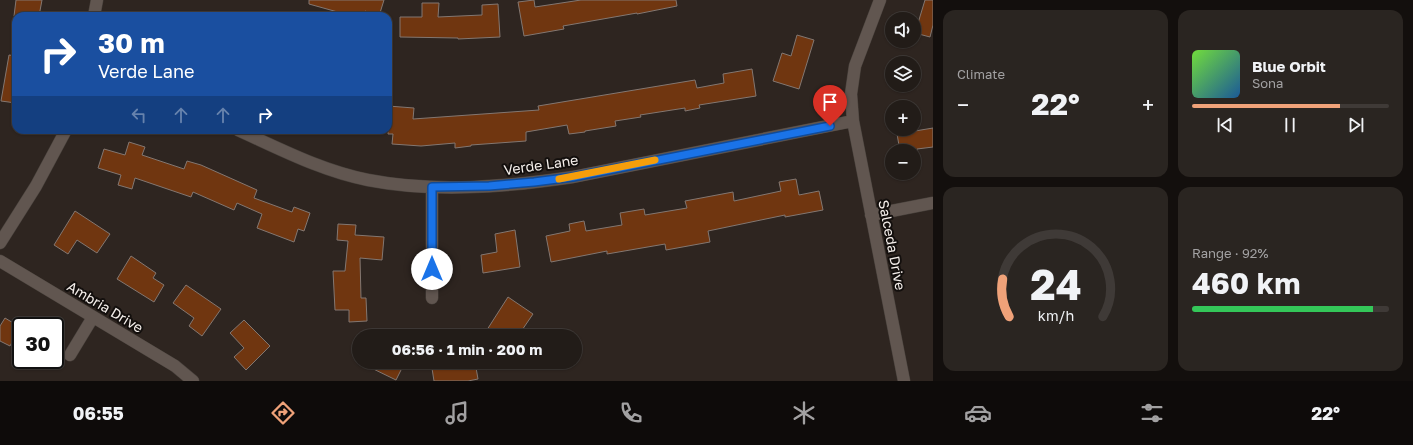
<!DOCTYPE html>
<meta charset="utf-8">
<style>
body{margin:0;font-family:"Golos Text",sans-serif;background:#2a2521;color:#f1f3f6;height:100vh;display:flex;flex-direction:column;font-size:15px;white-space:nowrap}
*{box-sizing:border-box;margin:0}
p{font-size:13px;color:#a2a1a2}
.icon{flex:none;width:22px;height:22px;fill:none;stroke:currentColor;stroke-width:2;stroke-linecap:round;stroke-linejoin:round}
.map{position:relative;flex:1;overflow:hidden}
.drawer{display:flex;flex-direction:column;gap:10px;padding:10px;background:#130f0d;width:480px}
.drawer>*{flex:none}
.hud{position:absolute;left:12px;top:12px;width:380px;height:122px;border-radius:12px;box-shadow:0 1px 3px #0004,0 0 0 1px #3f3a37;background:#1a4fa0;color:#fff;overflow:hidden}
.buttons{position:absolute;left:885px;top:12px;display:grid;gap:8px}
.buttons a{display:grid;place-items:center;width:36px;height:36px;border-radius:50%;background:#221c18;box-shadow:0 1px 3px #0004,0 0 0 1px #3f3a37;font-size:20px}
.speed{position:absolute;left:12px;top:317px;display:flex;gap:8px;font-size:20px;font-weight:700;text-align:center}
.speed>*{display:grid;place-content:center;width:52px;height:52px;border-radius:50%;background:#221c18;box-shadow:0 1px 3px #0004,0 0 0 1px #3f3a37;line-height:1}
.speed .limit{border:2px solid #111;border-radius:6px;background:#fff;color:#111}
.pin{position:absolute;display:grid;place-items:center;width:34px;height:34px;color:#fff;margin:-41px -17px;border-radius:50% 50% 50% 0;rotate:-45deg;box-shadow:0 0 4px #0007}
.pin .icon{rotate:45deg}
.me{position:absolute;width:44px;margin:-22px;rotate:0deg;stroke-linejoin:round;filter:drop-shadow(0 0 3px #0008)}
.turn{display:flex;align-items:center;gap:14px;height:84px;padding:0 20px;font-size:18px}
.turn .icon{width:52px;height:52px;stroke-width:2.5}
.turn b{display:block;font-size:28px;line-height:34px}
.lanes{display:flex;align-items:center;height:38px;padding:0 20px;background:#0003;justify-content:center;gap:20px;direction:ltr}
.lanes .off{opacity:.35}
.big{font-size:30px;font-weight:700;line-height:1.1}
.drawer .tile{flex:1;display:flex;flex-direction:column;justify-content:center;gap:6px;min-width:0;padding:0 14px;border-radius:12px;background:#2a2521}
.drawer .dial{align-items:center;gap:0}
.dial svg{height:104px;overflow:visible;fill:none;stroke:#3f3a37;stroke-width:7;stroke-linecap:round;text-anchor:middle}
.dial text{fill:#f1f3f6;stroke:none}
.song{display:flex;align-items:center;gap:12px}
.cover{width:48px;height:48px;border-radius:6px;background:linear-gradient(135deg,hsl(100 70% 55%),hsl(210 70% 35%))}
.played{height:4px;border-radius:2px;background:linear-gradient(90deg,#f0a279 75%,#3f3a37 75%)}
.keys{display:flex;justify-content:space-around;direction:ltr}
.heat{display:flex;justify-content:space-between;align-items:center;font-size:22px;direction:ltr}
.charge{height:6px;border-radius:3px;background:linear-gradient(90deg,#34c759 92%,#3f3a37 0)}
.drawer .tiles{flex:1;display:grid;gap:10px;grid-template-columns:repeat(2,1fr)}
.trip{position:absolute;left:352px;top:329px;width:230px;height:40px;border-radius:20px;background:#221c18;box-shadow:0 1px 3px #0004,0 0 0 1px #3f3a37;font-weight:700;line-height:40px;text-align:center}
.menu{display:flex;height:64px;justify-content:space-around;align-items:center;background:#0e0b0a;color:#a2a1a2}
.menu .icon{width:28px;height:28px}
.menu .current{color:#f0a279}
.menu b{font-size:18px;color:#f1f3f6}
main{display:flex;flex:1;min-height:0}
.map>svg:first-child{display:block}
</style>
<main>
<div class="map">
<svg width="933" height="381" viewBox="0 0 933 381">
<rect width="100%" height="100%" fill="#2e2520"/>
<path fill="#703610" stroke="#837771" d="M 16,0 L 42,0 L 39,16 L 14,16 Z
M 309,0 L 384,0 L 379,16 L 365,11 L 363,16 L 352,16 L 309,4 Z
M 534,0 L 535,7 L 581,0 L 676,0 L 677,6 L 637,14 L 637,13 L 563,26 L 564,29 L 524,36 L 518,2 Z
M 925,0 L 933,0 L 933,25 L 930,37 L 915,33 Z
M 422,3 L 439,3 L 438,17 L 482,15 L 482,5 L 498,4 L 500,37 L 458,39 L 458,38 L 400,37 L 400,17 L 422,17 Z
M 797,35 L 814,40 L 799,89 L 773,81 L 782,53 L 791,56 Z
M 9,55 L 16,56 L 16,103 L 1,101 Z
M 752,69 L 756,96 L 699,105 L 700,108 L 685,111 L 685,108 L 640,115 L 641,117 L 615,121 L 616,126 L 585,131 L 585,132 L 569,134 L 567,125 L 526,132 L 526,141 L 471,145 L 471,146 L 455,148 L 455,143 L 421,146 L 392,144 L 393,134 L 388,134 L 388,106 L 414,108 L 413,119 L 539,110 L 538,106 L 695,80 L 697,88 L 724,83 L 723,74 Z
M 933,128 L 933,147 L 917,149 L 917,151 L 900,151 L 897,134 Z
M 129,142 L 145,147 L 142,155 L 184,169 L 187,161 L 201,165 L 257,190 L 254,198 L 292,212 L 294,207 L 310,213 L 304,231 L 298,229 L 294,242 L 257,228 L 262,214 L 237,203 L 234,210 L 193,192 L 191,197 L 135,178 L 132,189 L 118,185 L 121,175 L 98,168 L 104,149 L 125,155 Z
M 796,179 L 799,195 L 819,191 L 823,210 L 785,217 L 785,215 L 708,231 L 710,242 L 666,250 L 665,244 L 607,254 L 607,251 L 551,262 L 546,236 L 570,231 L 569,224 L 584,221 L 586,231 L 622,225 L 620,213 L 644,209 L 645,215 L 687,208 L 685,201 L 733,192 L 734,201 L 781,191 L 779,182 Z
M 75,211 L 110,234 L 97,253 L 77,240 L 68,254 L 54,245 Z
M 338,224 L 356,225 L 355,235 L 384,237 L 382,260 L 360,258 L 361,298 L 366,298 L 367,321 L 349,322 L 349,310 L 335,310 L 333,271 L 345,271 L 348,241 L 337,240 Z
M 515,230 L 520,267 L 483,273 L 481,255 L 497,252 L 495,234 Z
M 131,256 L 156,273 L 153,278 L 164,285 L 154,302 L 117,279 Z
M 186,285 L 221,309 L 202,336 L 189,326 L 194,318 L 173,303 Z
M 508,297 L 533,314 L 518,336 L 483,336 Z
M 5,318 L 20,327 L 10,346 L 0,341 L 0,326 Z
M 244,320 L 270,346 L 246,370 L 234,357 L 244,348 L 230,333 Z
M 359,362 L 405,362 L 396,380 Z
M 431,362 L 475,362 L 478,379 L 468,381 L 434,381 Z"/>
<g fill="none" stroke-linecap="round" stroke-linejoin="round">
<defs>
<path id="minor" d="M 880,0 L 855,66 L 851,94 L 853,121 L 904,381
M 94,16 L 97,0
M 238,130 C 280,149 322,171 368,180 C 435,193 505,187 573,177 L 853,121
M 432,187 L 432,298
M 871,215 L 933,203
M 0,243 L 36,186 L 66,130
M 0,261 L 175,366 L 193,381
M 70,355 L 93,317"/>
</defs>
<use href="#minor" stroke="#47403b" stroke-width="13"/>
<use href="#minor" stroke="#615650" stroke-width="12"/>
</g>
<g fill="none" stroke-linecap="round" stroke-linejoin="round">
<defs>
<path id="route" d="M 432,269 L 432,187 L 489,186 L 534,182 L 573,177 L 830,126"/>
</defs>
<use href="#route" stroke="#114b97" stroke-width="10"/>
<use href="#route" stroke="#1a73e8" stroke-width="7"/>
<path stroke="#f59e0b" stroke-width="7" d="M 559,179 L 655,160"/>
</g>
<g text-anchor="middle" stroke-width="4" stroke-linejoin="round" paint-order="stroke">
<g font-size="14" fill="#f5efeb" stroke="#130f0d">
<text transform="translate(541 165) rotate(-8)" y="5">Verde Lane</text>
<text transform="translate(892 245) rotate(79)" y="5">Salceda Drive</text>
<text transform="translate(105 307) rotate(31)" y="5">Ambria Drive</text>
</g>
</g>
</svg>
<div class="buttons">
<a><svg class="icon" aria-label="sound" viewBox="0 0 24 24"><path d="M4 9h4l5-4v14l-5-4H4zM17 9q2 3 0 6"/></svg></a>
<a><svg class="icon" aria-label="layers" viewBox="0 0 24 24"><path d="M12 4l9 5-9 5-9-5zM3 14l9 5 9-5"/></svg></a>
<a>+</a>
<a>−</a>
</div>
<div class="speed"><div class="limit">30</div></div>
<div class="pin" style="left:830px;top:126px;background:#d93025"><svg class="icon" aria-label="arrive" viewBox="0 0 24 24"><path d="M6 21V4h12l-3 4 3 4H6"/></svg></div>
<svg class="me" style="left:432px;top:269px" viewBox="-20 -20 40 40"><circle r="19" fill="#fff"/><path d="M0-13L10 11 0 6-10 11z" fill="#1a73e8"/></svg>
<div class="trip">06:56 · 1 min · 200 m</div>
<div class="hud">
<div class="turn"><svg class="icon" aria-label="right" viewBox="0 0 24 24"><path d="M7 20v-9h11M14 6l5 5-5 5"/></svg><div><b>30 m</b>Verde Lane</div></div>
<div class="lanes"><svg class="icon off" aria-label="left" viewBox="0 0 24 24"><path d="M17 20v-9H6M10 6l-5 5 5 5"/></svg><svg class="icon off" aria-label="ahead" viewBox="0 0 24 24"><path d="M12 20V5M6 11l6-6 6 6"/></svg><svg class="icon off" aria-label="ahead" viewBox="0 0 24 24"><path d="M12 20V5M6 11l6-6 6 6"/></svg><svg class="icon" aria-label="right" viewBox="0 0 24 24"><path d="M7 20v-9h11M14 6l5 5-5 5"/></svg></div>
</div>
</div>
<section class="drawer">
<div class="tiles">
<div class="tile"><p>Climate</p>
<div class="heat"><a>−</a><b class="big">22°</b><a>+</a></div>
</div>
<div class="tile">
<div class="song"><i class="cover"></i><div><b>Blue Orbit</b><p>Sona</p></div></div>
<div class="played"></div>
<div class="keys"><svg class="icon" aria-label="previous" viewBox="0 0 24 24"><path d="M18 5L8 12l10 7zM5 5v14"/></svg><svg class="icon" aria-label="pause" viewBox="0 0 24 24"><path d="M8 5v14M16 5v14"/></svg><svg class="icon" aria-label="next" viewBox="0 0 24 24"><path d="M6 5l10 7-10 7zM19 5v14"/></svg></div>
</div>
<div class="tile dial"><svg viewBox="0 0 100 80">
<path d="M14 69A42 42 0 1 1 86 69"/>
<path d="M14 69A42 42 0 0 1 9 40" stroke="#f0a279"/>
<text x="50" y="56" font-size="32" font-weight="700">24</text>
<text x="50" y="72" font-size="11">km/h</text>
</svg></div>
<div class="tile"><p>Range · 92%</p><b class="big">460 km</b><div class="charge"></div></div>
</div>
</section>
</main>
<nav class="menu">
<b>06:55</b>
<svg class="icon current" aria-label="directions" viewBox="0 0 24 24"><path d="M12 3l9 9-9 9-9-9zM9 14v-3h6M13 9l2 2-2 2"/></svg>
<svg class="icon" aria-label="music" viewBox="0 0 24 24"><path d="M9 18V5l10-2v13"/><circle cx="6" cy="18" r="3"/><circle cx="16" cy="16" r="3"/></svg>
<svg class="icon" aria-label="phone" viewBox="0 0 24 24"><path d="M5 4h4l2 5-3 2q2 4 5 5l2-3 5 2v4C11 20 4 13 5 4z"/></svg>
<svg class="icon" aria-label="climate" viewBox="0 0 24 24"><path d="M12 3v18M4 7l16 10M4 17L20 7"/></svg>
<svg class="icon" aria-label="car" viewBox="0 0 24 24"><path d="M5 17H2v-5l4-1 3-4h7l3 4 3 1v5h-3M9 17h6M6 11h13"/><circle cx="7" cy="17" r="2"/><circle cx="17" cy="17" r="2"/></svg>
<svg class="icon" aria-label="filters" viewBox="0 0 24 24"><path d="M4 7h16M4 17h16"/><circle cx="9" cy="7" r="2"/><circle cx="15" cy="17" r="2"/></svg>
<b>22°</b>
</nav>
